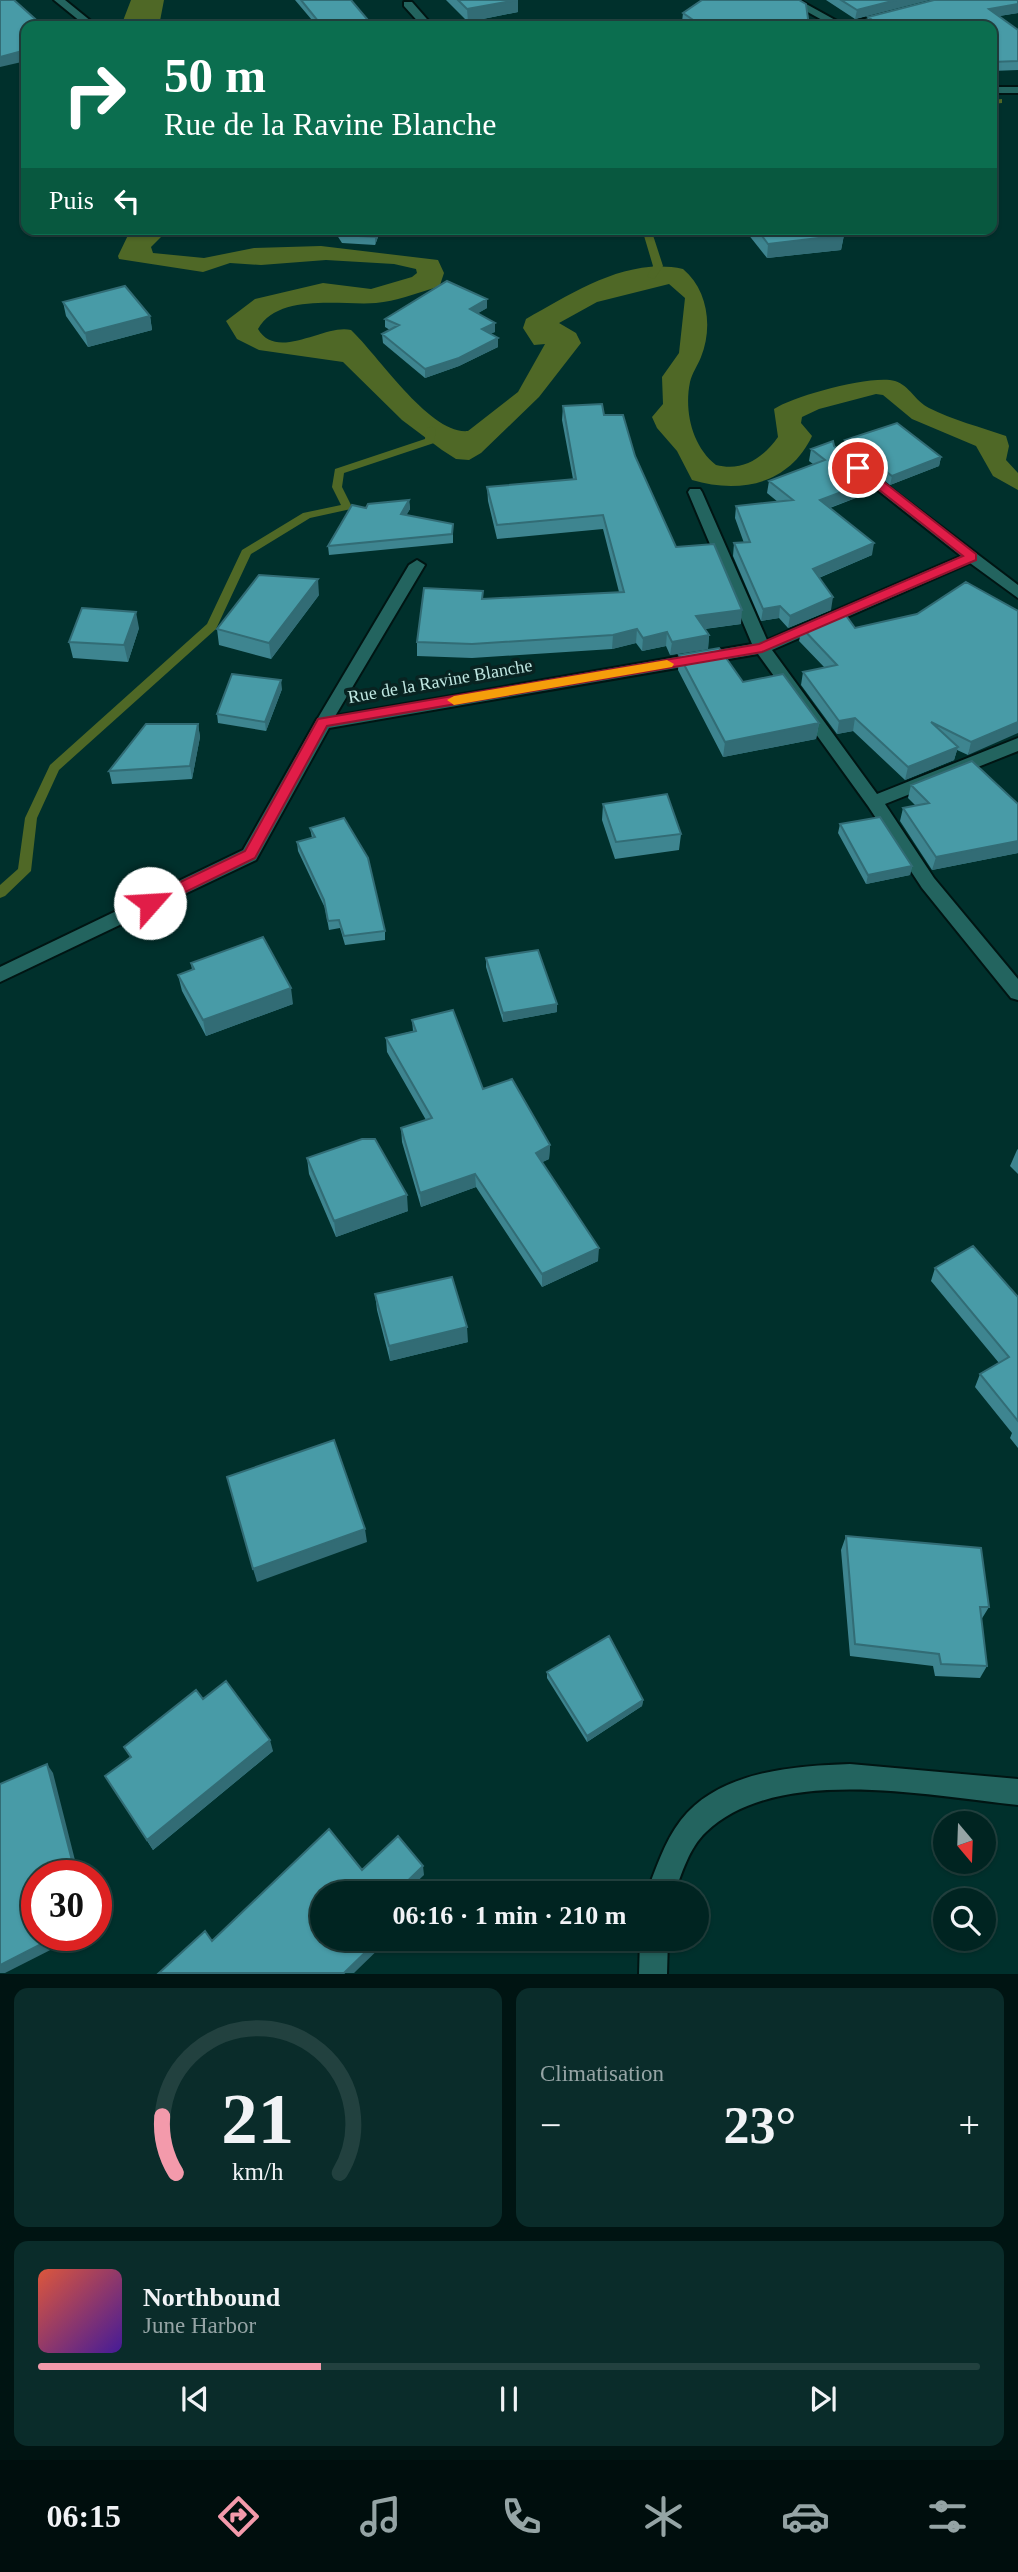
<!DOCTYPE html>
<html lang="fr">
<meta charset="utf-8">
<style>
body{margin:0;font-family:"Times New Roman",serif;background:#0a2c2a;color:#f1f3f6;height:100vh;display:flex;flex-direction:column;font-size:26px;white-space:nowrap}
*{box-sizing:border-box;margin:0}
p{font-size:23px;color:#95a4a5}
.icon{flex:none;width:38px;height:38px;fill:none;stroke:currentColor;stroke-width:2;stroke-linecap:round;stroke-linejoin:round}
.map{position:relative;height:1974px;overflow:hidden}
.drawer{display:flex;flex-direction:column;gap:14px;padding:14px;background:#001412;flex:1}
.drawer>*{flex:none}
.banner{position:absolute;left:21px;top:21px;width:976px;height:214px;border-radius:14px;box-shadow:0 2px 5px #0004,0 0 0 2px #22413f;background:#0b6e4f;color:#fff;overflow:hidden}
.needle{width:46px;rotate:161deg}
.fabs{position:absolute;left:933px;top:1811px;display:grid;gap:14px}
.fabs a{display:grid;place-items:center;width:63px;height:63px;border-radius:50%;background:#002421;box-shadow:0 2px 5px #0004,0 0 0 2px #22413f;font-size:35px}
.speed{position:absolute;left:21px;top:1860px;display:flex;gap:14px;font-size:35px;font-weight:700;text-align:center}
.speed>*{display:grid;place-content:center;width:91px;height:91px;border-radius:50%;background:#002421;box-shadow:0 2px 5px #0004,0 0 0 2px #22413f;line-height:1}
.speed .limit{border:10px solid #d22;background:#fff;color:#111}
.pin{position:absolute;display:grid;place-items:center;width:60px;height:60px;color:#fff;margin:-30px;border:4px solid #fff;border-radius:50%;box-shadow:0 2px 7px #0007}
.me{position:absolute;width:77px;margin:-38px;rotate:64deg;stroke-linejoin:round;filter:drop-shadow(0 0 5px #0008)}
.turn{display:flex;align-items:center;gap:24px;height:147px;padding:0 28px;font-size:32px}
.turn .icon{width:91px;height:91px;stroke-width:2.5}
.turn b{display:block;font-size:49px;line-height:60px}
.then{display:flex;align-items:center;height:66px;padding:0 28px;background:#0003;gap:14px;font-size:26px}
.big{font-size:52px;font-weight:600;line-height:1.1}
.drawer .card{flex:1;display:flex;flex-direction:column;justify-content:center;gap:10px;min-width:0;padding:0 24px;border-radius:14px;background:#0a2c2a}
.drawer .dial{align-items:center;gap:0}
.dial svg{height:182px;overflow:visible;fill:none;stroke:#22413f;stroke-width:7;stroke-linecap:round;text-anchor:middle}
.dial text{fill:#f1f3f6;stroke:none}
.song{display:flex;align-items:center;gap:21px}
.cover{width:84px;height:84px;border-radius:10px;background:linear-gradient(135deg,hsl(10 70% 55%),hsl(260 70% 35%))}
.played{height:7px;border-radius:4px;background:linear-gradient(90deg,#f39aab 30%,#22413f 30%)}
.keys{display:flex;justify-content:space-around;direction:ltr}
.heat{display:flex;justify-content:space-between;align-items:center;font-size:38px;direction:ltr}
.drawer .tiles{flex:1;display:grid;gap:14px;grid-template-columns:1fr 1fr}
.card:last-child{grid-column:span 2}
.trip{position:absolute;left:310px;top:1881px;width:399px;height:70px;border-radius:35px;background:#002421;box-shadow:0 2px 5px #0004,0 0 0 2px #22413f;font-weight:600;line-height:70px;text-align:center}
.tabs{display:flex;height:112px;justify-content:space-around;align-items:center;background:#000e0d;color:#95a4a5}
.tabs .icon{width:49px;height:49px}
.tabs .current{color:#f39aab}
.tabs b{font-size:32px;color:#f1f3f6}
.map>svg:first-child{display:block}
</style>
<div class="map">
<svg width="1018" height="1974" viewBox="0 0 1018 1974">
<rect width="100%" height="100%" fill="#00302c"/>
<path fill="#4f6826" d="M 131,0 L 164,0 L 159,26 L 121,26 Z
M 131,229 L 169,229 L 151,247 L 153,253 L 204,258 L 254,248 L 321,246 L 438,260 L 444,273 L 440,285 L 434,288 C 415,294 396,301 376,303 C 344,306 279,292 258,329 C 277,362 326,323 351,330 C 378,355 430,435 468,431 L 518,392 L 545,344 L 534,345 L 523,328 L 526,319 C 573,293 626,257 683,269 C 708,290 713,327 701,357 C 698,365 692,373 690,382 C 684,411 692,446 716,465 C 743,472 763,458 778,437 L 774,409 C 793,396 873,374 895,381 C 910,386 915,401 929,408 C 953,420 980,427 1006,436 L 1009,446 L 1006,460 L 1018,473 L 1018,490 L 993,476 L 976,446 L 912,419 L 883,395 L 876,394 L 819,409 L 802,417 L 801,423 L 812,436 C 789,485 739,494 692,480 L 677,451 L 657,428 L 652,417 L 663,404 L 662,377 L 679,353 L 685,298 L 669,284 L 597,302 L 559,323 L 576,333 L 581,343 L 539,397 L 481,453 L 469,460 L 456,459 L 442,450 L 402,420 L 343,362 L 259,350 L 237,339 L 226,321 L 255,299 L 323,283 L 371,289 L 412,277 L 417,273 L 416,269 L 394,264 L 326,260 L 261,265 L 230,263 L 203,272 L 119,259 L 118,256 Z"/>
<g fill="none" stroke-linecap="round" stroke-linejoin="round">
<path fill="#4f6826" fill-rule="evenodd" d="M 1002,99 L 1002,103 L 992,104 L 992,100 Z
M 642,229 L 651,229 L 663,266 L 655,278 L 652,279 L 647,276 L 653,266 Z
M 431,426 L 436,429 L 434,443 L 344,473 L 342,487 L 352,507 L 351,509 L 310,518 L 251,554 L 216,629 L 59,770 L 37,818 L 31,871 L 5,896 L 0,898 L 0,885 L 18,869 L 25,818 L 50,765 L 207,624 L 242,550 L 303,513 L 341,505 L 332,487 L 335,469 L 425,439 L 426,429 Z"/>
<defs>
<path id="service" d="M 890,12 L 894,13 L 894,17 L 857,26 L 840,26 Z
M 417,560 L 425,565 L 331,723 L 329,727 L 317,727 L 315,723 L 409,565 Z"/>
<path id="minor" d="M 786,0 L 799,0 L 846,26 L 833,26 Z
M 404,2 L 412,2 L 433,26 L 422,26 L 404,6 Z
M 856,462 L 1018,585 L 1018,598 L 970,563 L 772,650 L 877,794 L 1018,738 L 1018,751 L 885,804 L 934,878 L 1018,979 L 1018,1000 L 1011,998 L 922,888 L 868,806 L 758,654 L 329,728 L 256,860 L 0,982 L 0,967 L 243,850 L 317,719 L 752,644 L 688,492 L 690,489 L 700,489 L 702,492 L 767,640 L 961,556 L 851,469 L 851,463 Z
M 850,1764 L 1018,1779 L 1018,1805 C 929,1796 777,1764 706,1832 C 689,1848 682,1873 674,1894 L 646,1894 C 656,1869 664,1842 681,1820 C 719,1771 794,1766 850,1764 Z
M 640,1939 L 668,1939 L 667,1974 L 639,1974 Z"/>
<path id="tertiary" d="M 54,0 L 65,0 L 97,26 L 86,26 Z
M 992,87 L 1018,87 L 1018,93 L 992,93 Z"/>
</defs>
<use href="#service" stroke="#001513" stroke-width="4"/>
<use href="#minor" stroke="#001513" stroke-width="4"/>
<use href="#tertiary" stroke="#001513" stroke-width="4"/>
<use href="#service" fill="#23645f" fill-rule="evenodd"/>
<use href="#minor" fill="#23645f" fill-rule="evenodd"/>
<use href="#tertiary" fill="#23645f" fill-rule="evenodd"/>
</g>
<path fill="#3e8590" d="M 295,0 L 351,0 L 373,26 L 317,26 Z
M 446,0 L 518,0 L 518,12 L 468,22 Z
M 826,0 L 929,0 L 855,19 Z
M 1018,0 L 1018,13 L 999,16 L 1018,30 L 1018,70 L 992,71 L 992,26 L 866,26 L 868,17 Z
M 683,13 L 809,26 L 689,26 L 682,22 Z
M 333,229 L 381,229 L 375,245 L 342,243 Z
M 744,229 L 841,229 L 844,235 L 841,250 L 767,258 Z
M 63,302 L 150,316 L 152,330 L 88,347 L 66,316 Z
M 487,308 L 478,313 L 495,332 L 491,333 L 498,347 L 459,366 L 425,378 L 383,343 L 382,334 L 390,330 L 385,327 L 385,319 Z
M 563,406 L 604,415 L 635,456 L 676,547 L 741,624 L 705,629 L 709,635 L 708,649 L 670,655 L 666,646 L 642,651 L 636,643 L 612,649 L 472,658 L 417,656 L 417,642 L 483,599 L 619,592 L 603,529 L 497,539 L 488,501 L 487,487 L 573,479 L 562,420 Z
M 845,440 L 941,457 L 939,466 L 890,485 L 844,449 Z
M 834,446 L 874,491 L 830,508 L 872,555 L 819,578 L 831,610 L 788,628 L 779,618 L 761,621 L 733,556 L 734,543 L 744,543 L 735,518 L 736,506 L 778,502 L 767,493 L 769,481 L 813,464 L 809,461 L 811,449 Z
M 409,500 L 410,509 L 406,515 L 453,524 L 453,543 L 329,555 L 328,546 L 366,508 Z
M 319,595 L 271,659 L 219,645 L 217,629 Z
M 1018,611 L 968,755 L 957,750 L 954,760 L 905,780 L 853,731 L 837,734 L 801,685 L 803,672 L 825,668 L 799,641 L 802,628 L 855,628 Z
M 139,628 L 128,662 L 73,658 L 69,642 Z
M 679,655 L 743,682 L 819,723 L 816,739 L 723,757 L 678,670 Z
M 282,689 L 266,731 L 218,723 L 217,714 Z
M 198,724 L 200,737 L 192,779 L 112,784 L 109,771 Z
M 911,785 L 1018,804 L 1018,853 L 932,870 L 900,821 L 903,808 L 916,806 L 908,798 Z
M 603,804 L 681,834 L 679,850 L 615,859 L 602,820 Z
M 840,824 L 912,866 L 910,875 L 866,884 L 838,833 Z
M 310,828 L 385,931 L 385,940 L 345,945 L 340,928 L 329,930 L 325,908 L 298,851 L 297,842 L 312,838 Z
M 486,958 L 557,1012 L 503,1022 L 486,967 Z
M 191,963 L 293,1004 L 206,1036 L 182,991 L 178,975 L 192,970 Z
M 412,1020 L 483,1089 L 550,1145 L 549,1159 L 542,1162 L 598,1261 L 542,1287 L 476,1187 L 421,1207 L 402,1142 L 401,1128 L 426,1120 L 387,1052 L 386,1038 L 413,1031 Z
M 1018,1149 L 1018,1174 L 1010,1166 L 1017,1150 Z
M 307,1158 L 408,1211 L 336,1237 L 309,1174 Z
M 935,1268 L 1018,1297 L 1018,1448 L 1010,1438 L 1012,1433 L 975,1387 L 980,1374 L 999,1363 L 931,1281 Z
M 375,1294 L 468,1342 L 390,1361 L 377,1310 Z
M 846,1536 L 989,1607 L 981,1620 L 987,1666 L 980,1678 L 935,1676 L 933,1666 L 850,1656 L 841,1550 Z
M 547,1672 L 643,1700 L 642,1706 L 587,1742 L 547,1678 Z
M 203,1699 L 273,1751 L 153,1850 L 105,1776 L 130,1757 L 124,1747 Z"/>
<path fill="#326c75" d="M 518,0 L 518,12 L 468,22 L 467,9 Z
M 896,0 L 929,0 L 855,19 L 857,10 Z
M 1018,4 L 1018,13 L 987,18 L 989,9 Z
M 26,50 L 26,61 L 0,67 L 0,57 Z
M 378,229 L 381,229 L 375,245 L 375,237 Z
M 844,235 L 841,250 L 767,258 L 768,244 Z
M 487,299 L 487,308 L 470,318 L 470,309 Z
M 150,316 L 152,330 L 88,347 L 85,333 Z
M 495,323 L 495,332 L 482,337 L 482,329 Z
M 498,338 L 498,347 L 459,366 L 425,378 L 425,369 Z
M 941,457 L 939,466 L 890,485 L 892,476 Z
M 876,479 L 874,491 L 818,512 L 820,500 Z
M 409,500 L 410,509 L 402,523 L 401,514 Z
M 874,543 L 872,555 L 811,581 L 813,569 Z
M 318,579 L 319,595 L 271,659 L 269,643 Z
M 833,597 L 831,610 L 788,628 L 790,616 Z
M 780,606 L 779,618 L 761,621 L 763,609 Z
M 742,610 L 741,624 L 695,630 L 696,616 Z
M 136,612 L 139,628 L 128,662 L 124,645 Z
M 637,629 L 636,643 L 612,649 L 613,635 Z
M 667,632 L 666,646 L 642,651 L 643,638 Z
M 709,635 L 708,649 L 670,655 L 672,642 Z
M 281,680 L 282,689 L 266,731 L 265,722 Z
M 855,718 L 853,731 L 837,734 L 839,721 Z
M 1018,722 L 1018,733 L 968,755 L 971,742 Z
M 819,723 L 816,739 L 723,757 L 725,742 Z
M 198,724 L 200,737 L 192,779 L 190,766 Z
M 958,747 L 954,760 L 905,780 L 908,767 Z
M 1018,841 L 1018,853 L 932,870 L 936,857 Z
M 912,866 L 910,875 L 866,884 L 868,875 Z
M 291,988 L 293,1004 L 206,1036 L 203,1020 Z
M 557,1004 L 557,1012 L 503,1022 L 503,1013 Z
M 550,1145 L 549,1159 L 535,1166 L 536,1153 Z
M 475,1174 L 476,1187 L 421,1207 L 420,1193 Z
M 407,1195 L 408,1211 L 336,1237 L 334,1221 Z
M 599,1248 L 598,1261 L 542,1287 L 542,1274 Z
M 467,1327 L 468,1342 L 390,1361 L 389,1346 Z
M 365,1529 L 367,1542 L 257,1582 L 253,1569 Z
M 643,1700 L 642,1706 L 587,1742 L 587,1736 Z
M 270,1740 L 273,1751 L 153,1850 L 147,1840 Z
M 47,1764 L 53,1773 L 79,1876 L 76,1876 Z
M 423,1866 L 424,1875 L 404,1894 L 394,1894 Z
M 57,1936 L 78,1936 L 5,1973 L 0,1973 L 0,1965 Z
M 379,1939 L 389,1939 L 354,1973 L 344,1973 Z"/>
<path fill="#489ba7" stroke="#326c75" stroke-width="2" d="M 0,0 L 14,0 L 43,26 L 26,26 L 26,50 L 0,57 Z
M 301,0 L 351,0 L 373,26 L 322,26 Z
M 458,0 L 517,0 L 467,9 Z
M 702,0 L 799,0 L 806,4 L 809,26 L 702,26 L 683,13 Z
M 841,0 L 896,0 L 857,10 Z
M 934,0 L 1018,0 L 1018,4 L 989,9 L 1018,30 L 1018,61 L 992,62 L 992,26 L 881,26 L 868,17 Z
M 338,229 L 378,229 L 375,237 L 342,235 Z
M 757,229 L 841,229 L 844,235 L 768,244 Z
M 447,281 L 487,299 L 470,309 L 495,323 L 482,329 L 498,338 L 459,358 L 425,369 L 382,334 L 399,325 L 385,319 Z
M 125,286 L 150,316 L 85,333 L 63,302 Z
M 602,404 L 604,415 L 623,415 L 635,456 L 676,547 L 714,544 L 742,610 L 696,616 L 709,635 L 672,642 L 667,632 L 643,638 L 637,629 L 613,635 L 472,644 L 417,642 L 424,588 L 483,591 L 482,599 L 624,592 L 603,515 L 497,525 L 487,487 L 576,479 L 563,406 Z
M 897,423 L 941,457 L 892,476 L 845,440 Z
M 833,441 L 834,446 L 876,479 L 820,500 L 874,543 L 813,569 L 833,597 L 790,616 L 780,606 L 763,609 L 734,543 L 750,542 L 736,506 L 793,500 L 769,481 L 825,460 L 811,449 Z
M 409,500 L 401,514 L 453,524 L 452,534 L 328,546 L 352,505 L 366,508 L 368,504 Z
M 259,575 L 318,579 L 269,643 L 217,629 Z
M 966,582 L 1018,611 L 1018,722 L 971,742 L 931,722 L 958,747 L 908,767 L 855,718 L 839,721 L 803,672 L 837,665 L 802,628 L 842,610 L 855,628 L 917,614 Z
M 82,608 L 136,612 L 124,645 L 69,642 Z
M 719,648 L 743,682 L 783,674 L 819,723 L 725,742 L 679,655 Z
M 232,674 L 281,680 L 265,722 L 217,714 Z
M 146,724 L 198,724 L 190,766 L 109,771 Z
M 972,761 L 1018,804 L 1018,841 L 936,857 L 903,808 L 929,803 L 911,785 Z
M 667,794 L 681,834 L 616,842 L 603,804 Z
M 880,817 L 912,866 L 868,875 L 840,824 Z
M 344,818 L 368,858 L 385,931 L 344,936 L 339,920 L 328,921 L 324,900 L 297,842 L 315,837 L 310,828 Z
M 263,937 L 291,988 L 203,1020 L 178,975 L 194,969 L 191,963 Z
M 538,950 L 557,1004 L 503,1013 L 486,958 Z
M 453,1010 L 483,1089 L 512,1079 L 550,1145 L 536,1153 L 599,1248 L 542,1274 L 475,1174 L 420,1193 L 401,1128 L 432,1118 L 386,1038 L 416,1031 L 412,1020 Z
M 362,1139 L 375,1139 L 407,1195 L 334,1221 L 307,1158 Z
M 973,1246 L 1018,1297 L 1018,1421 L 980,1374 L 1009,1357 L 935,1268 Z
M 452,1277 L 467,1327 L 389,1346 L 375,1294 Z
M 334,1440 L 365,1529 L 253,1569 L 227,1477 Z
M 846,1536 L 981,1548 L 989,1607 L 980,1607 L 987,1666 L 941,1664 L 939,1654 L 855,1644 Z
M 609,1636 L 643,1700 L 587,1736 L 547,1672 Z
M 226,1681 L 270,1740 L 147,1840 L 105,1776 L 131,1757 L 124,1747 L 196,1690 L 203,1699 Z
M 47,1764 L 76,1876 L 37,1876 L 37,1936 L 57,1936 L 0,1965 L 0,1784 Z
M 329,1829 L 362,1870 L 398,1836 L 423,1866 L 394,1894 L 322,1894 L 322,1939 L 379,1939 L 344,1973 L 159,1973 L 205,1931 L 212,1941 Z"/>
<path fill="#e11d48" stroke="#92132f" stroke-width="2" d="M 854,465 L 862,465 L 976,554 L 976,560 L 762,652 L 327,726 L 255,858 L 155,907 L 145,907 L 145,899 L 245,851 L 318,719 L 759,644 L 963,556 L 854,470 Z"/>
<path fill="#f59e0b" d="M 667,660 L 674,664 L 672,667 L 454,705 L 447,700 L 454,696 Z"/>
<g text-anchor="middle" stroke-width="7" stroke-linejoin="round" paint-order="stroke">
<g font-size="18" fill="#bfe6e1" stroke="#082321">
<text transform="translate(440 681) rotate(-10)" y="6">Rue de la Ravine Blanche</text>
</g>
</g>
</svg>
<div class="fabs">
<a><svg class="needle" viewBox="-14 -14 28 28"><path d="M0-13l5 13h-10z" fill="#e53935"/><path d="M0 13l5-13h-10z" fill="#95a4a5"/></svg></a>
<a><svg class="icon" aria-label="search" viewBox="0 0 24 24"><circle cx="10" cy="10" r="6"/><path d="M15 15l6 6"/></svg></a>
</div>
<div class="speed"><div class="limit">30</div></div>
<div class="pin" style="left:858px;top:468px;background:#d93025"><svg class="icon" aria-label="arrive" viewBox="0 0 24 24"><path d="M6 21V4h12l-3 4 3 4H6"/></svg></div>
<svg class="me" style="left:150px;top:903px" viewBox="-20 -20 40 40"><circle r="19" fill="#fff"/><path d="M0-13L10 11 0 6-10 11z" fill="#e11d48"/></svg>
<div class="trip">06:16 · 1 min · 210 m</div>
<div class="banner">
<div class="turn"><svg class="icon" aria-label="right" viewBox="0 0 24 24"><path d="M7 20v-9h11M14 6l5 5-5 5"/></svg><div><b>50 m</b>Rue de la Ravine Blanche</div></div>
<div class="then">Puis<svg class="icon" aria-label="left" viewBox="0 0 24 24"><path d="M17 20v-9H6M10 6l-5 5 5 5"/></svg></div>
</div>
</div>
<section class="drawer">
<div class="tiles">
<div class="card dial"><svg viewBox="0 0 100 80">
<path d="M14 69A42 42 0 1 1 86 69"/>
<path d="M14 69A42 42 0 0 1 8 44" stroke="#f39aab"/>
<text x="50" y="56" font-size="32" font-weight="700">21</text>
<text x="50" y="72" font-size="11">km/h</text>
</svg></div>
<div class="card"><p>Climatisation</p>
<div class="heat"><a>−</a><b class="big">23°</b><a>+</a></div>
</div>
<div class="card">
<div class="song"><i class="cover"></i><div><b>Northbound</b><p>June Harbor</p></div></div>
<div class="played"></div>
<div class="keys"><svg class="icon" aria-label="previous" viewBox="0 0 24 24"><path d="M18 5L8 12l10 7zM5 5v14"/></svg><svg class="icon" aria-label="pause" viewBox="0 0 24 24"><path d="M8 5v14M16 5v14"/></svg><svg class="icon" aria-label="next" viewBox="0 0 24 24"><path d="M6 5l10 7-10 7zM19 5v14"/></svg></div>
</div>
</div>
</section>
<nav class="tabs">
<b>06:15</b>
<svg class="icon current" aria-label="directions" viewBox="0 0 24 24"><path d="M12 3l9 9-9 9-9-9zM9 14v-3h6M13 9l2 2-2 2"/></svg>
<svg class="icon" aria-label="music" viewBox="0 0 24 24"><path d="M9 18V5l10-2v13"/><circle cx="6" cy="18" r="3"/><circle cx="16" cy="16" r="3"/></svg>
<svg class="icon" aria-label="phone" viewBox="0 0 24 24"><path d="M5 4h4l2 5-3 2q2 4 5 5l2-3 5 2v4C11 20 4 13 5 4z"/></svg>
<svg class="icon" aria-label="climate" viewBox="0 0 24 24"><path d="M12 3v18M4 7l16 10M4 17L20 7"/></svg>
<svg class="icon" aria-label="car" viewBox="0 0 24 24"><path d="M5 17H2v-5l4-1 3-4h7l3 4 3 1v5h-3M9 17h6M6 11h13"/><circle cx="7" cy="17" r="2"/><circle cx="17" cy="17" r="2"/></svg>
<svg class="icon" aria-label="filters" viewBox="0 0 24 24"><path d="M4 7h16M4 17h16"/><circle cx="9" cy="7" r="2"/><circle cx="15" cy="17" r="2"/></svg>
</nav>
